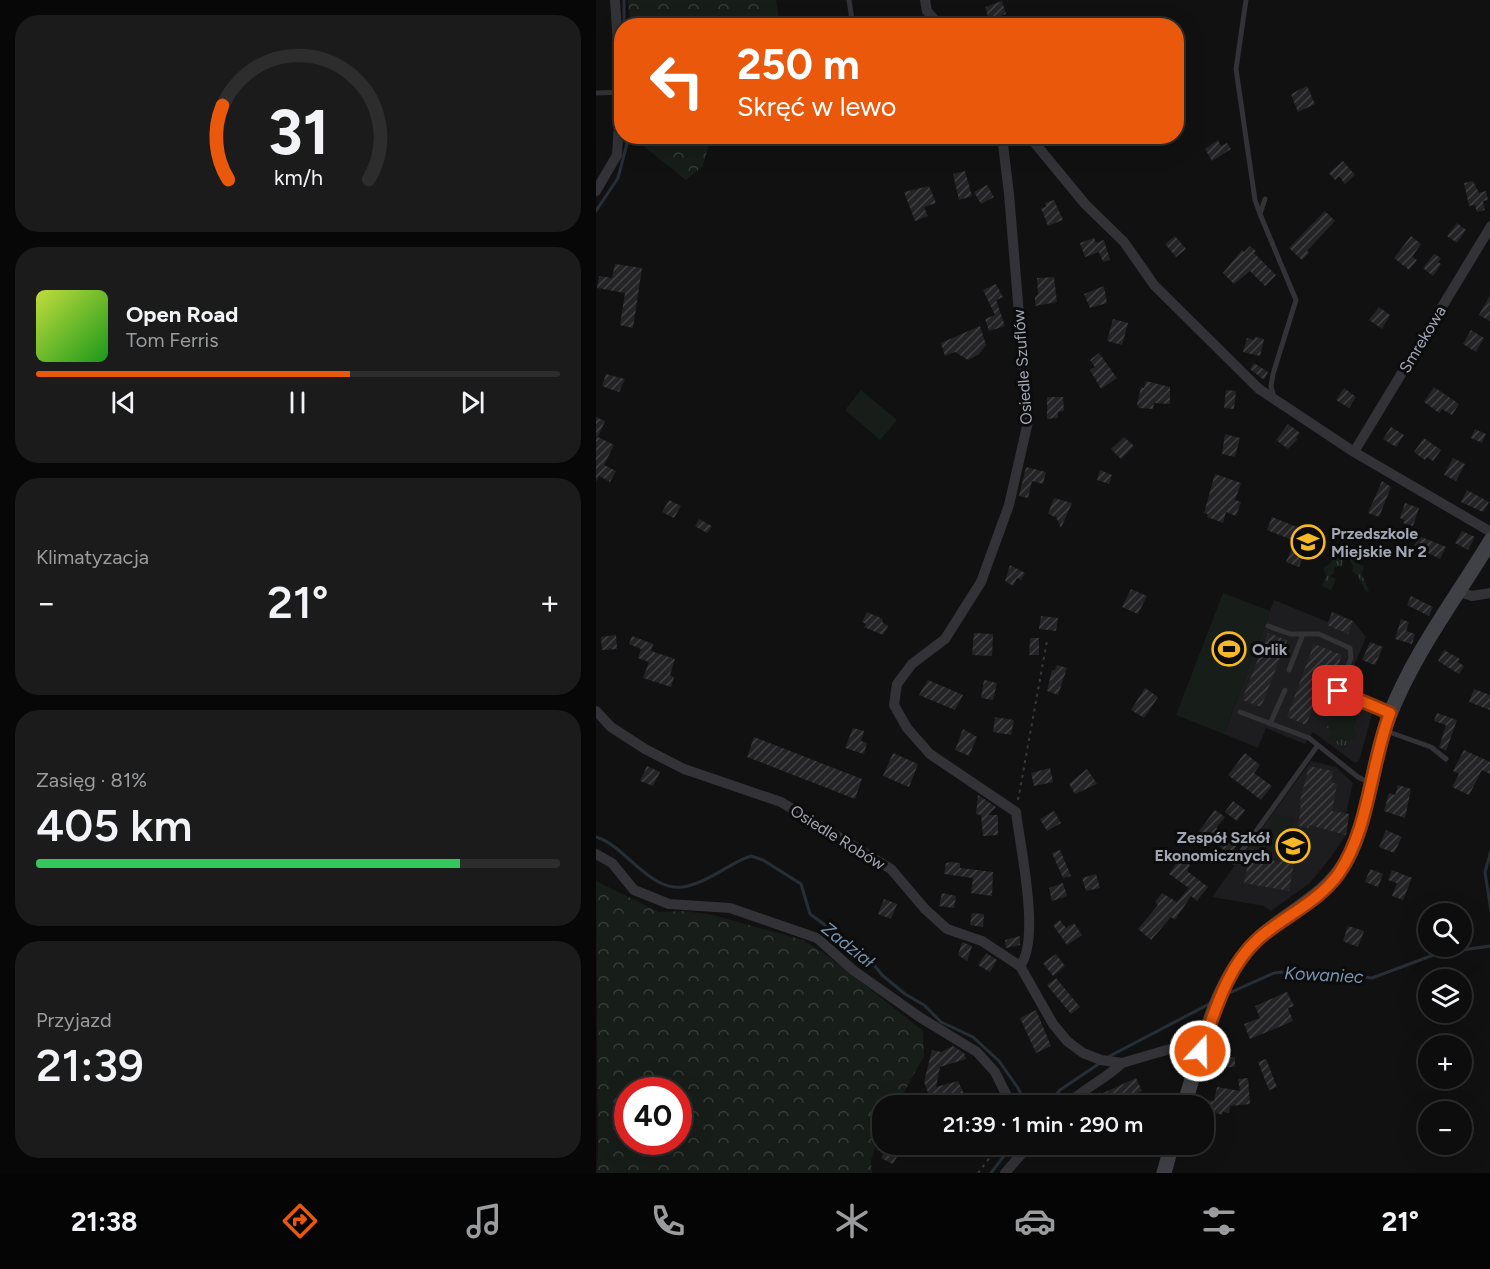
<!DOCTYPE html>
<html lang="pl">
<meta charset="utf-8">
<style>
body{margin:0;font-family:Figtree,sans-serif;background:#1b1b1c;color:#f1f3f6;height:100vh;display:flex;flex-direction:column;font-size:22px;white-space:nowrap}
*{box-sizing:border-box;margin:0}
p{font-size:20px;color:#9a9c9e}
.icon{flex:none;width:33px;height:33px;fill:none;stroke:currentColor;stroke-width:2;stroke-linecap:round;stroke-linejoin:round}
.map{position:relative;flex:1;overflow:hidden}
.drawer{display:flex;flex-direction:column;gap:15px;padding:15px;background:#070708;width:596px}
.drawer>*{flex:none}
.banner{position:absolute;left:18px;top:18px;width:570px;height:126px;border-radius:24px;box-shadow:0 6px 24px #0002,0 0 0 2px #2d2d2e;background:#ea580c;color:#fff;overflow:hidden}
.buttons{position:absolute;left:822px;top:903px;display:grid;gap:12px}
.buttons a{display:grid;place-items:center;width:54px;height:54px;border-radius:50%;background:#0d0d0e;box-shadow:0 6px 24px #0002,0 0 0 2px #2d2d2e;font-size:30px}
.speed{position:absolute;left:18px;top:1077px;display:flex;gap:12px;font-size:30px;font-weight:700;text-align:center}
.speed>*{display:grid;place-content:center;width:78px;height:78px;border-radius:50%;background:#0d0d0e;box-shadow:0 6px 24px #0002,0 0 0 2px #2d2d2e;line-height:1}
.speed .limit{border:9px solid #d22;background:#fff;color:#111}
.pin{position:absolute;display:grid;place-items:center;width:51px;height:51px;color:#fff;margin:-26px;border-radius:12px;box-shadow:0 3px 9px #0006}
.me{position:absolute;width:66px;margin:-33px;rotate:21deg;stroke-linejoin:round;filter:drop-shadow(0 0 4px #0008)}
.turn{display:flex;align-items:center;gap:21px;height:126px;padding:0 24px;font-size:27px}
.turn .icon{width:78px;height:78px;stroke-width:2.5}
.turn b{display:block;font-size:42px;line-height:51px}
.big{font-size:45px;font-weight:600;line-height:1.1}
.drawer .widget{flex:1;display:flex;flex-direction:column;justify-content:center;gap:9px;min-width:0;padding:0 21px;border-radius:24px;background:#1b1b1c}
.drawer .dial{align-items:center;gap:0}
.dial svg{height:156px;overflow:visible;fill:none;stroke:#2d2d2e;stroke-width:7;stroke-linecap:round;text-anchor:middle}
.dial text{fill:#f1f3f6;stroke:none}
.song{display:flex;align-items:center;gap:18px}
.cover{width:72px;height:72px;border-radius:9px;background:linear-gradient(135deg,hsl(70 70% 55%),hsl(120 70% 35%))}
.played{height:6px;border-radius:3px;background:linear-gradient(90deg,#ea580c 60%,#2d2d2e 60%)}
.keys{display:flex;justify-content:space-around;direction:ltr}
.heat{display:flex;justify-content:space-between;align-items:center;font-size:33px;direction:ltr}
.charge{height:9px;border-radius:4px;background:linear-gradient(90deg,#34c759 81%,#2d2d2e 0)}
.trip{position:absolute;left:276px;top:1095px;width:342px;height:60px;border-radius:24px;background:#0d0d0e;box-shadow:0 6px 24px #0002,0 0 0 2px #2d2d2e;font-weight:600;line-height:60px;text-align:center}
.tab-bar{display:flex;height:96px;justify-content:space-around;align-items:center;background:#050506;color:#9a9c9e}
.tab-bar .icon{width:42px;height:42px}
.tab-bar .selected{color:#ea580c}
.tab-bar b{font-size:27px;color:#f1f3f6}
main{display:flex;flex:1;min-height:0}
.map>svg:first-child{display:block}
</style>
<main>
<section class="drawer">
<div class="widget dial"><svg viewBox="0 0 100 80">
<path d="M14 69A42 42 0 1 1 86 69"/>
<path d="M14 69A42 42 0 0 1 11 31" stroke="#ea580c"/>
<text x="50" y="56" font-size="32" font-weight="700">31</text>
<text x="50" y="72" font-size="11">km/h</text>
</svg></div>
<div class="widget">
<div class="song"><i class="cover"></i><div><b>Open Road</b><p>Tom Ferris</p></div></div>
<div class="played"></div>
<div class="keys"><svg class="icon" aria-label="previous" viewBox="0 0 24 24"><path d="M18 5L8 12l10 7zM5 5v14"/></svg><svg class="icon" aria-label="pause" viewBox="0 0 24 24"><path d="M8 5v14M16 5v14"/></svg><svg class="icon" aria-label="next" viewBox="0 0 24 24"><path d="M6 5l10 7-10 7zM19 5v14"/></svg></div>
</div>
<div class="widget"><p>Klimatyzacja</p>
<div class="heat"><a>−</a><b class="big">21°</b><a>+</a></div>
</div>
<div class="widget"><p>Zasięg · 81%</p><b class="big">405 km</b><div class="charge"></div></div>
<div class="widget"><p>Przyjazd</p><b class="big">21:39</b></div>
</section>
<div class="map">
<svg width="895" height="1173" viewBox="0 0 895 1173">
<defs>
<pattern id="grass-tufts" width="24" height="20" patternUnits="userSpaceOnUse" patternTransform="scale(1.5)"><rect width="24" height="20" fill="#171d18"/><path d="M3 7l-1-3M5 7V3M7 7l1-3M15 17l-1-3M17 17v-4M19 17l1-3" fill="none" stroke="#363b37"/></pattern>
<pattern id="forest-crowns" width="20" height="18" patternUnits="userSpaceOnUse" patternTransform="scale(1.5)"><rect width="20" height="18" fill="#171d18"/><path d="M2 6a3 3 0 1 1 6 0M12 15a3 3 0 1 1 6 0" fill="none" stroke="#363b37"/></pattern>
<pattern id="building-hatch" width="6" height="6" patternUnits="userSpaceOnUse" patternTransform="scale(1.5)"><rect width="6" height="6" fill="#242426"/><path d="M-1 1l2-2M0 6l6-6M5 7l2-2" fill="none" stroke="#414143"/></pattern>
</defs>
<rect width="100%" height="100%" fill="#111112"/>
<path fill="#1d1d1f" d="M 678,600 L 732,622 L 736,611 L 757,621 L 770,637 L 750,685 L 754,691 L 779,703 L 763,761 L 759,763 L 717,732 L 709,744 L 670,728 L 662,748 L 628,734 Z
M 715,761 L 740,767 L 757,783 L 750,813 L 753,814 L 750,835 L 735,857 L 714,883 L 675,911 L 668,906 L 616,897 Z"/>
<path fill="url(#grass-tufts)" d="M 742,546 L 753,551 L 760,563 L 768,566 L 766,575 L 773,591 L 770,592 L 762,576 L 756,571 L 757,566 L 750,553 L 745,551 L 743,556 L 747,561 L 746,566 L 738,567 L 738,573 L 734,576 L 740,579 L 735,590 L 726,586 L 730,576 L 727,568 L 735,563 Z
M 751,704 L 765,710 L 758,728 L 761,736 L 753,741 L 750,748 L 732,740 L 735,733 L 731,727 L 732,722 L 739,718 L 744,706 L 749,707 Z"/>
<path fill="url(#forest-crowns)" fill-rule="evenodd" d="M 32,0 L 180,0 L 184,25 L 34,25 Z
M 36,137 L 115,137 L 107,166 L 90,180 Z
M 0,881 L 63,912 L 89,911 L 117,915 L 207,940 L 232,956 L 327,1031 L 328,1056 L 301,1105 L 286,1106 L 286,1127 L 275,1160 L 276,1173 L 0,1173 L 2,1158 ZM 82,1090 L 82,1142 L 32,1142 L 32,1090 Z"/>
<path fill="#171d18" d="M 265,390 L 301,420 L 284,440 L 249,410 Z
M 627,593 L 674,611 L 628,734 L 580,715 Z
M 677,814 L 698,818 L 691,855 L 670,851 Z"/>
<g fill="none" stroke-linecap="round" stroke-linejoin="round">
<path stroke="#272f36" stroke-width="3" d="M 28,0 L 28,26
M 0,211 L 22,178 L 33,136
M 0,837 C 31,846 55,896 92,886 C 115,881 133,863 155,856 L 167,860 L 205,884 L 214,914 L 270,955 L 286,975 L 309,994 L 328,1005 L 345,1022 L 377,1037 L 403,1061 L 422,1088 L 430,1106
M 895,851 L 889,872 L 895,911
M 631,994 L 678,973 L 708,970 L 776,978 L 843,953 L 895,946
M 512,1057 L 615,1003
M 450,1106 L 464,1090 L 504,1063
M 395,1173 L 417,1144"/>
</g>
<path fill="url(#building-hatch)" d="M 406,1 L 410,14 L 393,20 L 389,7 Z
M 711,86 L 719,104 L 702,112 L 695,94 Z
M 622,140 L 625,146 L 631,143 L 635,149 L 616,161 L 609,149 Z
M 747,161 L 759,175 L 749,184 L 743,176 L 739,180 L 733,173 Z
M 369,171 L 376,196 L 363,200 L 357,174 Z
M 877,181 L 883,193 L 890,191 L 892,200 L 887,201 L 889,210 L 881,212 L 879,205 L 873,206 L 868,183 Z
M 391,185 L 398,197 L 385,204 L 378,192 Z
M 333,186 L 340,203 L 328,207 L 332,216 L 319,221 L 308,192 Z
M 458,200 L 467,220 L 452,226 L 445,208 L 450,207 L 449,203 Z
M 729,211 L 739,221 L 711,251 L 713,253 L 706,260 L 693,248 Z
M 861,223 L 870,230 L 861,243 L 851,236 Z
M 579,236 L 590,249 L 580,257 L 569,244 Z
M 815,236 L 825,244 L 816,257 L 821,260 L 813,270 L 798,258 Z
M 498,238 L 500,243 L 508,240 L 514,260 L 507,262 L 503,252 L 489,257 L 484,243 Z
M 654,246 L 660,251 L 658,253 L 680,275 L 669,286 L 654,271 L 638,284 L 627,273 L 646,250 L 648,252 Z
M 838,254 L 845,258 L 842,262 L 845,264 L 837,276 L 827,268 Z
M 19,264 L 46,268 L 37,328 L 24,325 L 29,293 L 1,288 L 3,276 L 16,278 Z
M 458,277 L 461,302 L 439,306 L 439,297 L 442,294 L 441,278 Z
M 400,284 L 407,297 L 400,300 L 409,326 L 393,331 L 389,319 L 399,315 L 387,290 Z
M 508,286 L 511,303 L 494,308 L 488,294 Z
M 894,295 L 894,321 L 883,315 Z
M 783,307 L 794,315 L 786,329 L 773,320 Z
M 517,319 L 532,323 L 526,345 L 511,341 Z
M 384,326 L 390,345 L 383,354 L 372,360 L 359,352 L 349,356 L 345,343 Z
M 875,330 L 888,338 L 880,352 L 867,344 Z
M 659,337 L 668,339 L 664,356 L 647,352 L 651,338 L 658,340 Z
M 503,353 L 521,378 L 505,389 L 494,370 L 499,367 L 494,360 Z
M 658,363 L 672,372 L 668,380 L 654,369 Z
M 10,374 L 29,379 L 23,392 L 6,386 Z
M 550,381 L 574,387 L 574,404 L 558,403 L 557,409 L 543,408 L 541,404 L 545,387 L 548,388 Z
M 838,387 L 863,404 L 856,415 L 846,409 L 843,413 L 828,402 Z
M 748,388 L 760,397 L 753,408 L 740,400 Z
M 630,390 L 640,391 L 638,409 L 628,408 Z
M 451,397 L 467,397 L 468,411 L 462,412 L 462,418 L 451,419 Z
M 0,417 L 9,421 L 2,437 L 18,445 L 8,465 L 20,471 L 14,482 L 3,476 L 0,482 Z
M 692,424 L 704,433 L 700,438 L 702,439 L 692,449 L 680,440 Z
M 795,427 L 808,435 L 800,447 L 787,439 Z
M 879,429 L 890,434 L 886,443 L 875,438 Z
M 629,434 L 644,438 L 639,457 L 626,454 Z
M 528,437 L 538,446 L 525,459 L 515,449 Z
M 828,438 L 845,450 L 837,461 L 831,457 L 829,460 L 818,452 Z
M 857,458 L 869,464 L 860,481 L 848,475 Z
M 430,467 L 450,472 L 447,484 L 436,481 L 432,498 L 423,496 Z
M 504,470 L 516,475 L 513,484 L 501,480 Z
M 619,474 L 645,483 L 639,500 L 645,502 L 640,516 L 630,512 L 627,523 L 611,517 L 612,514 L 608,513 Z
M 786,481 L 795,487 L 783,517 L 772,513 Z
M 871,490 L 893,502 L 887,512 L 865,502 Z
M 458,498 L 476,503 L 465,528 L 460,517 L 452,514 Z
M 73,500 L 85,506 L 78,518 L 66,512 Z
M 809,503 L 823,508 L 817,526 L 807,523 L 808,520 L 804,518 Z
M 676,517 L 726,537 L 719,554 L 710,550 L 703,567 L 690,562 L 699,541 L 671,530 Z
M 103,519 L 116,526 L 111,533 L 99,526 Z
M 866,531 L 879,537 L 872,550 L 859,543 Z
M 823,536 L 850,547 L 844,559 L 818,546 Z
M 414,565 L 429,573 L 425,580 L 421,578 L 417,586 L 409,581 Z
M 535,589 L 551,596 L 542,614 L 526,607 Z
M 815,596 L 837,607 L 833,616 L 811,605 Z
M 271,612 L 287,619 L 286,622 L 292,626 L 287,635 L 268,627 L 270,624 L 266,622 Z
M 736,613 L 757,621 L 752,634 L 731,625 Z
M 445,616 L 462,618 L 460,631 L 443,629 Z
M 805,619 L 813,622 L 810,631 L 819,634 L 816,644 L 799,639 Z
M 378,633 L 397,634 L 396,656 L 376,655 Z
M 672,633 L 691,640 L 665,707 L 646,700 Z
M 20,635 L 21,649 L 6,650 L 5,637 Z
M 36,636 L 57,644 L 55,651 L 79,659 L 74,675 L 78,677 L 75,687 L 47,678 L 53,662 L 42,658 L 45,649 L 33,644 Z
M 434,638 L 443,638 L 443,655 L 433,655 Z
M 774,642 L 787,647 L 779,665 L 766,660 Z
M 718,644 L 746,655 L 735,682 L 728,680 L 710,725 L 691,717 Z
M 848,650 L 864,659 L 862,662 L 868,666 L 863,674 L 842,661 Z
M 461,665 L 471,668 L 462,695 L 451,691 L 456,670 L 459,670 Z
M 332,680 L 367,695 L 359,710 L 323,695 Z
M 388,680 L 401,683 L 397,700 L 385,698 Z
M 549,688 L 562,697 L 548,718 L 535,710 Z
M 878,689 L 894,695 L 894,710 L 873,702 Z
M 841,713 L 861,720 L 850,751 L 843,747 L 850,725 L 838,721 Z
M 399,717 L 418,720 L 415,735 L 397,732 Z
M 257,728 L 268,731 L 265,741 L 271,743 L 268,754 L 249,748 Z
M 367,729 L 381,737 L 373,756 L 359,750 Z
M 158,737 L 266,779 L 259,799 L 151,757 Z
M 868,750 L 894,762 L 894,774 L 886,770 L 873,795 L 856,787 L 863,774 L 857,771 Z
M 297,753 L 322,764 L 313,787 L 287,776 Z
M 649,753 L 664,765 L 658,773 L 676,786 L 665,800 L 632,775 Z
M 51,766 L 64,772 L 57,786 L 44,781 Z
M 713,766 L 737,771 L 735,782 L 741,784 L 736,811 L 753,814 L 750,835 L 713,825 L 713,828 L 702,826 L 705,806 L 703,805 Z
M 454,768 L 457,782 L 438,786 L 435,773 Z
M 491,769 L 501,784 L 479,794 L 473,784 Z
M 802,785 L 815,789 L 809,818 L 788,811 L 793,793 L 799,795 Z
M 382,795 L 400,807 L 392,815 L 402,815 L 402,835 L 387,836 L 385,815 L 380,814 Z
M 637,801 L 649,810 L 641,821 L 629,812 Z
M 619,810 L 629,817 L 620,828 L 643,841 L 635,855 L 603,831 Z
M 458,811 L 465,823 L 451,831 L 444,819 Z
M 790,830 L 806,837 L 798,853 L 783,847 Z
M 655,848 L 682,863 L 688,854 L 699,856 L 693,891 L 648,883 Z
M 464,850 L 475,876 L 467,878 L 456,853 Z
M 584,858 L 594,865 L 591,871 L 612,887 L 601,901 L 595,896 L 579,920 L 575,917 L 555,940 L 542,929 L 562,905 L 559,902 L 566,893 L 581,902 L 593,888 L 573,874 Z
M 355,862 L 364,863 L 364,868 L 397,872 L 396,896 L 375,893 L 377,878 L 348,874 L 350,863 Z
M 774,869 L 787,874 L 782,887 L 769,882 Z
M 796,870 L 816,878 L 807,900 L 796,896 L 801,883 L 792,880 Z
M 500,874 L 504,888 L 490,891 L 486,878 Z
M 467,883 L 471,896 L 456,901 L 453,888 Z
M 346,893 L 360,896 L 358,908 L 343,906 Z
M 288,899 L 301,904 L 295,919 L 282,914 Z
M 376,913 L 388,914 L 387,927 L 374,925 Z
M 464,920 L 470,928 L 478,923 L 486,935 L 471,945 L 457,925 Z
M 752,926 L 768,931 L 762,947 L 747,941 Z
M 424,936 L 424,945 L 410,948 L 409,940 Z
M 366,942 L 376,946 L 371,961 L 362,955 Z
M 390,953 L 401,960 L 394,972 L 382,965 Z
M 460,954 L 469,966 L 457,976 L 447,963 Z
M 460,978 L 484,1007 L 475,1014 L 451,985 Z
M 691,992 L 698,1006 L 692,1008 L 697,1021 L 654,1039 L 648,1024 L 664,1018 L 659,1006 Z
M 440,1010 L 455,1046 L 440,1053 L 424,1018 Z
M 357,1046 L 368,1053 L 370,1059 L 344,1067 L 340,1087 L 362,1081 L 368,1094 L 337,1106 L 326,1106 L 334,1098 L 328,1082 L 336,1050 L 345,1052 Z
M 615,1057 L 639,1057 L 639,1067 L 615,1068 Z
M 670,1059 L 681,1087 L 673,1090 L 662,1062 Z
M 540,1078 L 546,1091 L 538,1094 L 539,1097 L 532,1100 L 531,1097 L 512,1106 L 481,1106 L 504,1092 L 505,1094 Z
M 652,1078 L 654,1104 L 634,1106 L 633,1113 L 627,1112 L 626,1115 L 608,1108 L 608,1100 L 618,1101 L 621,1087 L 644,1091 L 642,1079 Z
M 292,1144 L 308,1144 L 297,1164 L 285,1158 Z"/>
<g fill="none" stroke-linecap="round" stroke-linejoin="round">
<path stroke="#38393e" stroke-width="2" stroke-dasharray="3 4.5" stroke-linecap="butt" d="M 422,800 L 451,641
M 382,1173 L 404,1144"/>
<path stroke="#323237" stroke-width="5" d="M 253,0 L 257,26
M 650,0 L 640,69 L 659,200 L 664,214
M 0,93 L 25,92
M 669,199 L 664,214 L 700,300 L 677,374 L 675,386 L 678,398
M 672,626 L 694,634 L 723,634 L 754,648 L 755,658 L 742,691 L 793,713
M 693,670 L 707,634
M 644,712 L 713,738 L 762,777 L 772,782
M 674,724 L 689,690
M 790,731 L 835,747 L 850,759
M 638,862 L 722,745"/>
<path stroke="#323237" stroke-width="10" d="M 329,0 L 331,11 L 344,26
M 406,136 L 413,194 L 432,422 L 413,505 L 385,582 L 349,639 L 316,664 L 301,684 L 298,705 L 311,728 L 334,754 L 420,812 C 424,847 445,939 424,966
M 433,136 L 489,204 L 528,242 L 558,285 L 663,389 L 758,452 L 895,532
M 0,191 L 21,155 L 25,92 L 19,0
M 758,452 L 895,226
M 864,592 L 876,596 L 895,593
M 0,711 L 15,727 L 49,749 L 88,769 L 185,802 L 295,869 L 329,909 L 351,929 L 386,941 L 424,966 L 457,1024 L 471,1041 L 487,1053 L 505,1060 L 526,1063 L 574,1049 L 604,1051
M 0,854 L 16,863 L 38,890 L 73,904 L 134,908 L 221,938 L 257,970 L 325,1018 L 381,1052 L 399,1072 L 416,1106
M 470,1106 C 487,1088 509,1080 526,1063
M 409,1173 L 434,1144"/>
<path stroke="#404147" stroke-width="15" d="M 588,1106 C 605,1051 618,983 660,941 C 690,912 730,898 751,860 C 774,817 775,763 793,717 C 817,654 860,598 895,540
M 568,1173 L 576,1144"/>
</g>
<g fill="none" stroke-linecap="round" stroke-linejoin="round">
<defs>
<path id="route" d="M 604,1051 C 619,1013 630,968 662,939 C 688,916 723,902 743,873 C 773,829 775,763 794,713 L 742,691"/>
</defs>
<use href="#route" stroke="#983908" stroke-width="15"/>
<use href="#route" stroke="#ea580c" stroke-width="10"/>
</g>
<defs>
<symbol id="school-ring" viewBox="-11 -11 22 22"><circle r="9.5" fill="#0c0c0d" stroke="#f6b925" stroke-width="1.5"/><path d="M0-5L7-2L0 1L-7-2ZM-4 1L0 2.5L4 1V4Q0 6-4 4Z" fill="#f6b925"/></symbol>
<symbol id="stadium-ring" viewBox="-11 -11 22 22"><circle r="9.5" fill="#0c0c0d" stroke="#f6b925" stroke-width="1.5"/><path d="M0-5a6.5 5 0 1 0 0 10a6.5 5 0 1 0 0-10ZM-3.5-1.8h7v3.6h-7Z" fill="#f6b925"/></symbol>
</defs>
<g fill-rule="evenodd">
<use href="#school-ring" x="693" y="523" width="38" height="38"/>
<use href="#stadium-ring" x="614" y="630" width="38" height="38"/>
<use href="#school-ring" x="678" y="827" width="38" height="38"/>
</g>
<g text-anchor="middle" stroke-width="6" stroke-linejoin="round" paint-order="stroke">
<g font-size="16" fill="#a2a6b3" stroke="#0c0c0d">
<text transform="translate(826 339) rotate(-59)" y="6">Smrekowa</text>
<text transform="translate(426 367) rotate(-94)" y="6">Osiedle Szuflów</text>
<text transform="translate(242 837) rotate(32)" y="6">Osiedle Robów</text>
</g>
<g font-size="16" font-weight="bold" fill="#a2a6b3" stroke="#0c0c0d" text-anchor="start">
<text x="735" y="539">Przedszkole<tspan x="735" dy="18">Miejskie Nr 2</tspan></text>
<text x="656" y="655">Orlik</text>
<text x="674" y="843" text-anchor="end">Zespół Szkół<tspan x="674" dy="18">Ekonomicznych</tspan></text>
</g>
<g font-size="18" font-style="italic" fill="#7793b0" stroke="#0c0c0d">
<text transform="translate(252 945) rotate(38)" y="6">Zadział</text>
<text transform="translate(728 975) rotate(3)" y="6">Kowaniec</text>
</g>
</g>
</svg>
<div class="buttons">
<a><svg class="icon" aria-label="search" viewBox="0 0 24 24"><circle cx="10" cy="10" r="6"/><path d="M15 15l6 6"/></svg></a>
<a><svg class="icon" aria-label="layers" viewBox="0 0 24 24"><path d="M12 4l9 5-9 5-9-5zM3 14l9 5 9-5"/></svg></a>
<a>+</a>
<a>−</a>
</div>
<div class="speed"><div class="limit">40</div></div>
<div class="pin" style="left:742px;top:691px;background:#d93025"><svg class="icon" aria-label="arrive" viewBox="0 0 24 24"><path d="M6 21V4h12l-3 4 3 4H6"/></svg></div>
<svg class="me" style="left:604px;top:1051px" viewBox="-20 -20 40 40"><circle r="17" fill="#ea580c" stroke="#fff" stroke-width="3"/><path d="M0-11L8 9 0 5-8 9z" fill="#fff"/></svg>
<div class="trip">21:39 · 1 min · 290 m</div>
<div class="banner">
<div class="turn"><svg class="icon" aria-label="left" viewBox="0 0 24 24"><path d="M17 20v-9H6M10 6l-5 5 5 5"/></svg><div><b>250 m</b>Skręć w lewo</div></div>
</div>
</div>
</main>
<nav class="tab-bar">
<b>21:38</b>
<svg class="icon selected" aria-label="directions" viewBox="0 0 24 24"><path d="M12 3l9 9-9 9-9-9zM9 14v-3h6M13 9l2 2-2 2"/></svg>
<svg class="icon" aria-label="music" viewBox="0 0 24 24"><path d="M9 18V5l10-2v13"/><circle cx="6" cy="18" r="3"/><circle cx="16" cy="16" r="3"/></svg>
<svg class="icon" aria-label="phone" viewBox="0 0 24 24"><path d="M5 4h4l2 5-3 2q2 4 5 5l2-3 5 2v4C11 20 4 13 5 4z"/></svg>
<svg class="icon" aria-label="climate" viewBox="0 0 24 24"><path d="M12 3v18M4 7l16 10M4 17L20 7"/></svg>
<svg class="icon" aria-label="car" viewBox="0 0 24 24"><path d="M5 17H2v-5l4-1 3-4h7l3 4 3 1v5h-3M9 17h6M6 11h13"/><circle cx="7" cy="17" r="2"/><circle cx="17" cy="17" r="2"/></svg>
<svg class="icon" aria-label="filters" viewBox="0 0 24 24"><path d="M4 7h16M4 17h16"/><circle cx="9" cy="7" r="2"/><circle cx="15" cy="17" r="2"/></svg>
<b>21°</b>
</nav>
